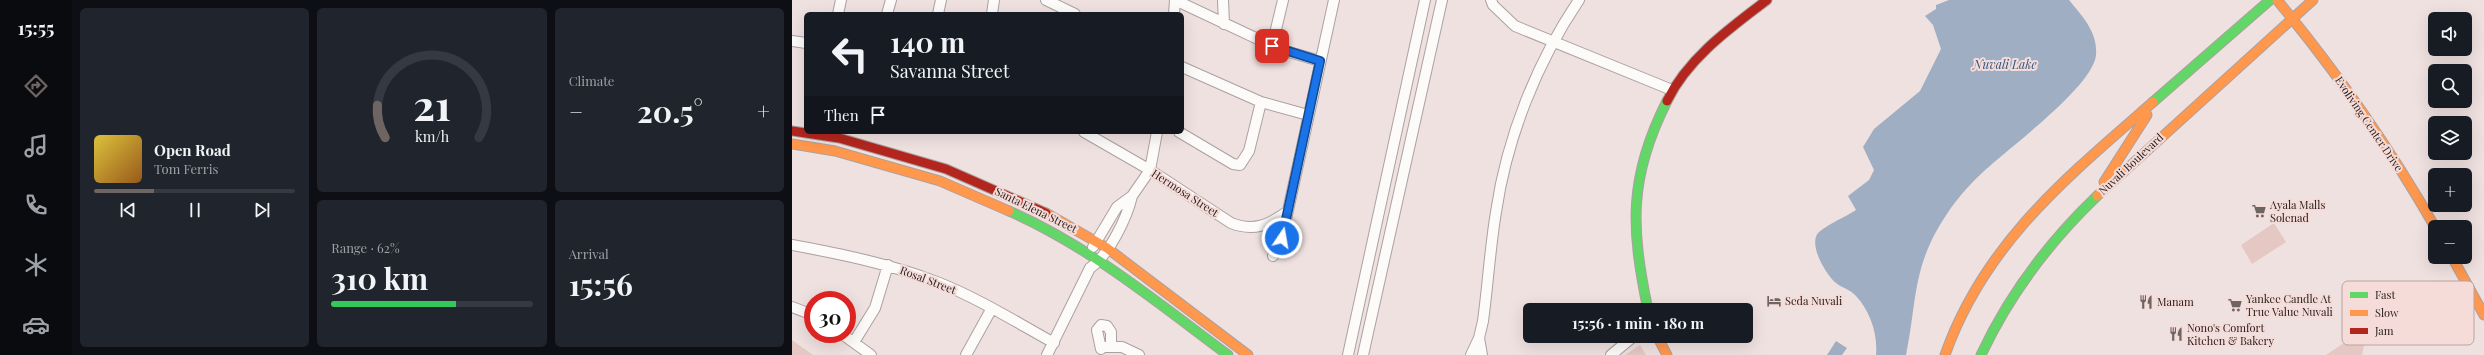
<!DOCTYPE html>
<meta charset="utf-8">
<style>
body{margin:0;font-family:"Playfair Display",serif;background:#20242c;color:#f1f3f6;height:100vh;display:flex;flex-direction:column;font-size:15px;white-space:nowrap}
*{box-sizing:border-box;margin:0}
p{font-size:13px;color:#9ea1a6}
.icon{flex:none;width:22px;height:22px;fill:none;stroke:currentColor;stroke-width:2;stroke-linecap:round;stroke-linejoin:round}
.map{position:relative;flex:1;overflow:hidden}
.drawer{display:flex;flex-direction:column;gap:8px;padding:8px;background:#0d0f14;width:720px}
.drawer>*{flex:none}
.banner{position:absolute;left:12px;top:12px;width:380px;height:122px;border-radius:6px;box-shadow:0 4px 16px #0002;background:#171b24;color:#f1f3f6;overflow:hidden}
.controls{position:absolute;left:1636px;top:12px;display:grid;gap:8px}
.controls a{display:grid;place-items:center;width:44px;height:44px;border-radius:6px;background:#171b24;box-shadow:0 4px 16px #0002;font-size:20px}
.speed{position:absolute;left:12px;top:291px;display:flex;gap:8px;font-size:20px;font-weight:700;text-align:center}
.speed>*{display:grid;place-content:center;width:52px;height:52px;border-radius:50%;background:#171b24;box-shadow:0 4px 16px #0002;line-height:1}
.speed .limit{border:6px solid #d22;background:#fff;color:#111}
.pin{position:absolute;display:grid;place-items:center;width:34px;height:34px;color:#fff;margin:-17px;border-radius:8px;box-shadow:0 2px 6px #0006}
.me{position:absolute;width:44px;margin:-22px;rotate:12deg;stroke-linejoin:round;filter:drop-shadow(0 0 3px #0008)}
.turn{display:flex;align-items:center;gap:14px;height:84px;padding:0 20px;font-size:18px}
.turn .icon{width:52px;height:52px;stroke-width:2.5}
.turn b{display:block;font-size:28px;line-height:34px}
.then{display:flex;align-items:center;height:38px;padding:0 20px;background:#0003;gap:8px;font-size:15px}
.big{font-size:30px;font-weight:700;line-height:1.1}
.drawer .tile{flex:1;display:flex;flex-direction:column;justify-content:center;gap:6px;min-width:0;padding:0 14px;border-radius:6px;background:#20242c}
.drawer .dial{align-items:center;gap:0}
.dial svg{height:104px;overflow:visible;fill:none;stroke:#363941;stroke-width:7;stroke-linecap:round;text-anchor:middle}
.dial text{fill:#f1f3f6;stroke:none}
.song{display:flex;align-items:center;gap:12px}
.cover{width:48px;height:48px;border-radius:6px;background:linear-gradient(135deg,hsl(50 70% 55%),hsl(30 70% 35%))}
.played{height:4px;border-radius:2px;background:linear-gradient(90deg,#6e6462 30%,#363941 30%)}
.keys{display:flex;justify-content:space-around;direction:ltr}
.heat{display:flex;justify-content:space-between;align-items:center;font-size:22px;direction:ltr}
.charge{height:6px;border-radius:3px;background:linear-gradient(90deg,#34c759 62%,#363941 0)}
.drawer .tiles{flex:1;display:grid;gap:8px;grid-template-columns:repeat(3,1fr)}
.tile:first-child{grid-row:span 2}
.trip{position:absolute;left:731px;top:303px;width:230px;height:40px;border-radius:6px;background:#171b24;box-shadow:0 4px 16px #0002;font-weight:700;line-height:40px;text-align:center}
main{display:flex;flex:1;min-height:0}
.menu{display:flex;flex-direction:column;width:72px;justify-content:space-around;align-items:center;background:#090b0e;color:#9ea1a6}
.menu .icon{width:28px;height:28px}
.menu .on{color:#6e6462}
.menu b{font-size:18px;color:#f1f3f6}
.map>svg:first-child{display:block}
</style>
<main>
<nav class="menu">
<b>15:55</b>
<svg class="icon on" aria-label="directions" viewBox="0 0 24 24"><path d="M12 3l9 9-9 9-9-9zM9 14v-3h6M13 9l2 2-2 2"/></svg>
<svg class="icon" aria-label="music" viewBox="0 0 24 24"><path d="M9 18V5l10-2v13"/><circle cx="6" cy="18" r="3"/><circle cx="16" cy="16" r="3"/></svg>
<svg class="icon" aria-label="phone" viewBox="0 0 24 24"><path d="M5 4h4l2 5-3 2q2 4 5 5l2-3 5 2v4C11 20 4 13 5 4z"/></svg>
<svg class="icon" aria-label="climate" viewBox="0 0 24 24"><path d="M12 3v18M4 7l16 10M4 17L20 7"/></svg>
<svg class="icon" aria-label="car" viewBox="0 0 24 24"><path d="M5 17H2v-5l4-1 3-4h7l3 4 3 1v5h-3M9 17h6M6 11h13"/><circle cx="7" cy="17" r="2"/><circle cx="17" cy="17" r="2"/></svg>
</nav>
<section class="drawer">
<div class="tiles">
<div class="tile">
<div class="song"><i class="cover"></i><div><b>Open Road</b><p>Tom Ferris</p></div></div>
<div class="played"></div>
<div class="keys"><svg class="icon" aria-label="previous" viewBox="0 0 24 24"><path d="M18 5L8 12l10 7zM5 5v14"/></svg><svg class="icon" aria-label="pause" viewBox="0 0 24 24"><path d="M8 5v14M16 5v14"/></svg><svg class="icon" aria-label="next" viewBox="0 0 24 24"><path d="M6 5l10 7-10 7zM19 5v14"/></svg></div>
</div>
<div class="tile dial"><svg viewBox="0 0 100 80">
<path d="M14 69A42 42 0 1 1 86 69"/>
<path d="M14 69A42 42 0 0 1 8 44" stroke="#6e6462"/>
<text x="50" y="56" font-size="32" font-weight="700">21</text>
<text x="50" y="72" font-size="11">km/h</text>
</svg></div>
<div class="tile"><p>Climate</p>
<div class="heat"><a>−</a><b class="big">20.5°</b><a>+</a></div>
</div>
<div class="tile"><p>Range · 62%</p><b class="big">310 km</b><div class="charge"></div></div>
<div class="tile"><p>Arrival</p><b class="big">15:56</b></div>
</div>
</section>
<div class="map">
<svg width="1692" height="355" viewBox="0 0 1692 355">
<rect width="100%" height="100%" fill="#efe1df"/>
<path fill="#e5c8c4" d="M 1482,223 L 1494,242 L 1460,264 L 1449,245 Z
M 1571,330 L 1573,340 L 1570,355 L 1534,355 Z
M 0,340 L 21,355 L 0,355 Z
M 848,345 L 854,355 L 833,355 Z"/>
<path fill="#a0aec3" d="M 1157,0 L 1277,0 C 1290,16 1306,32 1304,55 C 1301,87 1215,149 1190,173 C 1175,187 1162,202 1151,220 C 1120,269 1125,302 1114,355 L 1084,355 C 1086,334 1078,311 1064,296 C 1058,289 1050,288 1044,283 C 1034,275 1015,243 1027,232 C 1038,223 1053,217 1064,210 L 1056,196 L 1077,180 L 1082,170 L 1071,147 L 1082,129 L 1128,91 L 1149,49 L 1141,25 L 1133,16 L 1144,9 L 1144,5 Z
M 1044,341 L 1055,348 L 1050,355 L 1035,355 Z"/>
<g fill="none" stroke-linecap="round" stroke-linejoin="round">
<defs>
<path id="street" d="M 254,0 L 283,14
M 383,0 L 487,49 L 528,61
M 431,0 L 432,24
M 699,0 L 701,5 L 723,26 L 880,90
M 46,14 L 49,0
M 95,14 L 99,0
M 146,14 L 149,0
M 200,14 L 202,0
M 382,14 L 383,0
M 0,41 L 14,43
M 480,46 L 491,0
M 390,67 L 469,102 L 516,115
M 292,132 L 358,170 L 439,223 C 462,232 477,225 496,211
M 387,132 L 441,164 L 448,165 L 457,151 L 469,102
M 0,245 C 49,254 98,264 145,282 C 186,298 224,322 262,343
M 301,247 L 325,207 L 340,196 L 358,170 L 365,132
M 481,256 L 490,238 L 542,0
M 0,307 L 21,315
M 50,334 L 79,355
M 687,338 L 690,355
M 62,342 L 83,308 L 96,265
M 313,347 L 330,347 L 347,355
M 309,349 L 305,330 L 309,325 L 315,326 L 319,332 L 319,346
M 174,355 L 200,308
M 255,355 L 298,268 C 317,255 335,218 340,196
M 556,355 L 633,0
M 571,355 L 650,0
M 679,355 L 687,338 L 691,321 C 696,284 698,248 704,212 C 715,137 745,62 787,0
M 819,355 L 842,336"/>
<path id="fast" d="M 1361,102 L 1478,0
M 217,211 C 297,246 366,303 436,355
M 856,310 C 839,228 836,178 875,101
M 1189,355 C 1218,293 1256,243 1305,196"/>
<path id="slow" d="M 1485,0 C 1544,71 1597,147 1643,227
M 0,144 L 43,151 L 148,181 L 217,211
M 1312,182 L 1355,115
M 1305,196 L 1521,0
M 254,213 L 315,248 L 456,355
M 1660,257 L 1692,315
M 865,336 L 875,355
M 1153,355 C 1192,244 1275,177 1361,102"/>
<path id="jam" d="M 875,101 C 896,58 938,28 975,0
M 0,131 L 47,138 L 154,169 L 254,213"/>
</defs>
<use href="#street" stroke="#aba1a0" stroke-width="12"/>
<use href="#fast" stroke="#aba1a0" stroke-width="11"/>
<use href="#slow" stroke="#aba1a0" stroke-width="11"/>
<use href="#jam" stroke="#aba1a0" stroke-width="11"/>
<use href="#street" stroke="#fdfafa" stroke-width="10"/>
<use href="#fast" stroke="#63d668" stroke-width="9"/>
<use href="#slow" stroke="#ff974d" stroke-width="9"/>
<use href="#jam" stroke="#b3261e" stroke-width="9"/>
</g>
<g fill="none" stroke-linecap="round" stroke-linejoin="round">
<defs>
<path id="route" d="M 480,46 L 528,61 L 490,238"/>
</defs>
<use href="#route" stroke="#114b97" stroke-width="10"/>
<use href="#route" stroke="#1a73e8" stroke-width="7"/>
</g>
<defs>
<symbol id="supermarket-bare" viewBox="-9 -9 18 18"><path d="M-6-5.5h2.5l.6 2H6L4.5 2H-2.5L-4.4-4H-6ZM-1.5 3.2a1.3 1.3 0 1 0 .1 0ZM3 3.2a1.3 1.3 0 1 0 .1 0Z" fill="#6e6462" stroke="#f5dcd9" stroke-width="2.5" paint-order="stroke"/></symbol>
<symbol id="hotel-bare" viewBox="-9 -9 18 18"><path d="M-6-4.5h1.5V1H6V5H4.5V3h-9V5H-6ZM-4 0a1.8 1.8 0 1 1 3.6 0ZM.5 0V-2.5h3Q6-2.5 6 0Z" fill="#6e6462" stroke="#f5dcd9" stroke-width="2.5" paint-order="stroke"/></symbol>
<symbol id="restaurant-bare" viewBox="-9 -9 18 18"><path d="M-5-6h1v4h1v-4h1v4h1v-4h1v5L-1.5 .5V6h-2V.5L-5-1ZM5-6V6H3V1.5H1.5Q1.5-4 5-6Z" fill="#6e6462" stroke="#f5dcd9" stroke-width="2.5" paint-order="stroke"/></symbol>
</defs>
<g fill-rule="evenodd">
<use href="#supermarket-bare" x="1457" y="201" width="20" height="20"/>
<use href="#hotel-bare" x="972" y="291" width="20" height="20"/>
<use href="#restaurant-bare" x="1344" y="292" width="20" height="20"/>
<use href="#supermarket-bare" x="1433" y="295" width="20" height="20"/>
<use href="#restaurant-bare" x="1374" y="324" width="20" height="20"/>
</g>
<g text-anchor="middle" stroke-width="4" stroke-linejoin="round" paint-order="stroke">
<g font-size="11" fill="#29201f" stroke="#f5dcd9">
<text transform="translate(1577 124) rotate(56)" y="4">Evoliving Center Drive</text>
<text transform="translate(1339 164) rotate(-43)" y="4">Nuvali Boulevard</text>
<text transform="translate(393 193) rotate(33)" y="4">Hermosa Street</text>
<text transform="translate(244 210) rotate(26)" y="4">Santa Elena Street</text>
<text transform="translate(136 280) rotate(21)" y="4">Rosal Street</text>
</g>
<g font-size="11" fill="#29201f" stroke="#f5dcd9" text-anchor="start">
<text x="1478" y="209">Ayala Malls<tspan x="1478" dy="13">Solenad</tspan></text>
<text x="1454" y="303">Yankee Candle At<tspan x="1454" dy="13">True Value Nuvali</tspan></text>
<text x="993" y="305">Seda Nuvali</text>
<text x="1365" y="306">Manam</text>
<text x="1395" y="332">Nono's Comfort<tspan x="1395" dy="13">Kitchen &amp; Bakery</tspan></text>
</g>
<g font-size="12" font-style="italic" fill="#2f5682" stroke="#f5dcd9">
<text x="1213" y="69">Nuvali Lake</text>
</g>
</g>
<rect x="1550" y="281" width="132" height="64" rx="6" fill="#f5dcd9" stroke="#b8a4a1" stroke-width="1"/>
<rect x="1558" y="292" width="18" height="6" fill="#63d668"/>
<rect x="1558" y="310" width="18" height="6" fill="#ff974d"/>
<rect x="1558" y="328" width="18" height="6" fill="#b3261e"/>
<g font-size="11" fill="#29201f">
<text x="1583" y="299">Fast</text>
<text x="1583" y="317">Slow</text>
<text x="1583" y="335">Jam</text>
</g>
</svg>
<div class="controls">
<a><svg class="icon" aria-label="sound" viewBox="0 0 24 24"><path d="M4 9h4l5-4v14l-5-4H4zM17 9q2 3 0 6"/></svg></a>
<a><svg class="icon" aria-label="search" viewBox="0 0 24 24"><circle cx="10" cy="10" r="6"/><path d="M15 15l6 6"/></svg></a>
<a><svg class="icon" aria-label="layers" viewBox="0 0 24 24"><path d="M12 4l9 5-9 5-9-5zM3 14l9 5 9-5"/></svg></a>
<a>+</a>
<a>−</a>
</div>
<div class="speed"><div class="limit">30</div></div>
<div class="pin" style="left:480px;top:46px;background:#d93025"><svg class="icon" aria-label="arrive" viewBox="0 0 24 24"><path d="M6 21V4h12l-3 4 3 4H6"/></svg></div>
<svg class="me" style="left:490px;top:238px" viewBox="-20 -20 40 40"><circle r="17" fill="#1a73e8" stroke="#fff" stroke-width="3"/><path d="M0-11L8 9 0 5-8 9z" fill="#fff"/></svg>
<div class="trip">15:56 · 1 min · 180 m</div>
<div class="banner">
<div class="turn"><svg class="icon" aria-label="left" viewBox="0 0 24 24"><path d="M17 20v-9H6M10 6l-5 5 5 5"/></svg><div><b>140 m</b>Savanna Street</div></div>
<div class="then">Then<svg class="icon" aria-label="arrive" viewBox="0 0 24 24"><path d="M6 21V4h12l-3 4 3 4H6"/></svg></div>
</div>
</div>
</main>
